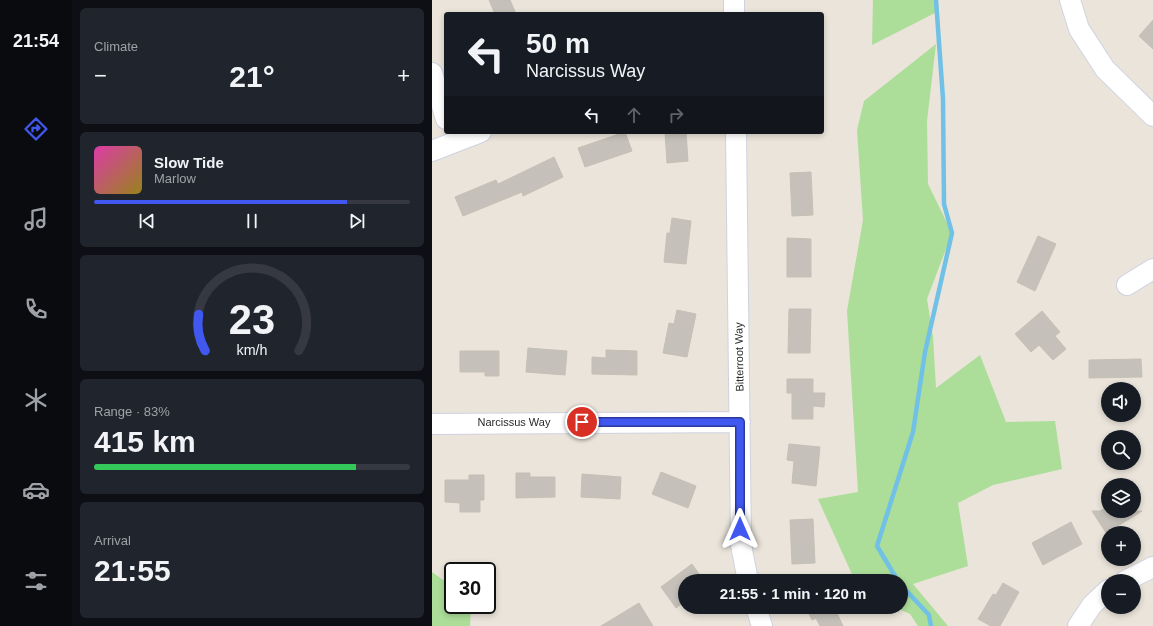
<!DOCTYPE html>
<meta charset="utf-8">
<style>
body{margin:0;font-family:Arial,sans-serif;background:#20242c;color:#f1f3f6;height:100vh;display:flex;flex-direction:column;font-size:15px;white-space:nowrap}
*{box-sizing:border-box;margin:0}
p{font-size:13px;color:#9ea1a6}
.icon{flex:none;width:22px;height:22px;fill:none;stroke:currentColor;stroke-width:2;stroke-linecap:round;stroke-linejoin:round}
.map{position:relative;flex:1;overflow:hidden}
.details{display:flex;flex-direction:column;gap:8px;padding:8px;background:#0d0f14;width:360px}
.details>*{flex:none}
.hud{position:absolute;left:12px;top:12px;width:380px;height:122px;border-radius:4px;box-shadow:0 2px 6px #0003;background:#171b24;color:#f1f3f6;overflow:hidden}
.fabs{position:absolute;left:669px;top:382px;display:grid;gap:8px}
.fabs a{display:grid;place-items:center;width:40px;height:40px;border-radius:50%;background:#171b24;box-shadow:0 2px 6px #0003;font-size:20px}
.speed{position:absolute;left:12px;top:562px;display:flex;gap:8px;font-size:20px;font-weight:700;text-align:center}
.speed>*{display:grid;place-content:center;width:52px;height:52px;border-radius:50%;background:#171b24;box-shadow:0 2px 6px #0003;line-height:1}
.speed .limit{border:2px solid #111;border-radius:6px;background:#fff;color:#111}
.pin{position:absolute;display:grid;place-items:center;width:34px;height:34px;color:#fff;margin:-17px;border:2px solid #fff;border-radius:50%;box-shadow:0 1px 4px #0007}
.me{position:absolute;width:44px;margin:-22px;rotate:0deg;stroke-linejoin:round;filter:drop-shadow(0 0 3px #0008)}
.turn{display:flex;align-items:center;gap:14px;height:84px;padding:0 16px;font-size:18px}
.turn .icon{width:52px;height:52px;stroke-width:2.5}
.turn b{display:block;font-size:28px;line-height:34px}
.lanes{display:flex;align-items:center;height:38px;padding:0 16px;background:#0003;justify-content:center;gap:20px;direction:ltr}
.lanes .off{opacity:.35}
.big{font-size:30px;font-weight:700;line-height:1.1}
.details .widget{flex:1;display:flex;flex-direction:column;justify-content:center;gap:6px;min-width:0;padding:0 14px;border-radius:6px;background:#20242c}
.details .dial{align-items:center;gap:0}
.dial svg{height:104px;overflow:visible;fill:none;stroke:#363941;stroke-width:7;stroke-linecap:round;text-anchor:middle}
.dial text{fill:#f1f3f6;stroke:none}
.song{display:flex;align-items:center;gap:12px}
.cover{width:48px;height:48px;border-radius:6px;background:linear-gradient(135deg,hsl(320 70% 55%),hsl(50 70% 35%))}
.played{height:4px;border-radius:2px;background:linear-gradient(90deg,#4158f0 80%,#363941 80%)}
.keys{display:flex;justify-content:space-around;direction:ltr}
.heat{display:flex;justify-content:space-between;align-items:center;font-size:22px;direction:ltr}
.charge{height:6px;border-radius:3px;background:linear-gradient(90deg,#34c759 83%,#363941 0)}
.trip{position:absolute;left:246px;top:574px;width:230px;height:40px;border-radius:20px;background:#171b24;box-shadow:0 2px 6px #0003;font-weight:700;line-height:40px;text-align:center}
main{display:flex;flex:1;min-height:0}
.menu{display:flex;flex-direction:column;width:72px;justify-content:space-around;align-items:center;background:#090b0e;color:#9ea1a6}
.menu .icon{width:28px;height:28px}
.menu .active{color:#4158f0}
.menu b{font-size:18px;color:#f1f3f6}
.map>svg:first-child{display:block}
</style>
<main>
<nav class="menu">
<b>21:54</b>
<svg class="icon active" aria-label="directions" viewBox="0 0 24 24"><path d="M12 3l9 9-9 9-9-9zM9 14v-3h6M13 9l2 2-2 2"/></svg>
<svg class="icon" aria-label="music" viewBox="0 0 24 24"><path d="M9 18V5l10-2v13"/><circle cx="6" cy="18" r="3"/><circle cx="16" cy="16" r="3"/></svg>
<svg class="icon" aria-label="phone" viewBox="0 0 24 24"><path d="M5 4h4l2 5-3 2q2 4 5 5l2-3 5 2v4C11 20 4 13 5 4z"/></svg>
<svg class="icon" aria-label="climate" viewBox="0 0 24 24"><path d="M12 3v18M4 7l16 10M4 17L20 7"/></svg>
<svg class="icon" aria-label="car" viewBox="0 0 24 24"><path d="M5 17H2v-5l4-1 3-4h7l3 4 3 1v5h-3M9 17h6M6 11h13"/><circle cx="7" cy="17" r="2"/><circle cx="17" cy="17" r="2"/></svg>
<svg class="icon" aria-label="filters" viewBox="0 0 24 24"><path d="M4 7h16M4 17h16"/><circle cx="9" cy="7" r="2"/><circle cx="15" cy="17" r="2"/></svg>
</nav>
<section class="details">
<div class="widget"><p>Climate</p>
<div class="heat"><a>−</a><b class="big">21°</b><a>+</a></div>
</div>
<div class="widget">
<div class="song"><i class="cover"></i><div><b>Slow Tide</b><p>Marlow</p></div></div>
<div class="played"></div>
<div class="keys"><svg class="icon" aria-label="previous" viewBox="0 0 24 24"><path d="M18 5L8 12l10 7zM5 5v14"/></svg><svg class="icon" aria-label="pause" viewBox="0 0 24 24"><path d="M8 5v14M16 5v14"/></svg><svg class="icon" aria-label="next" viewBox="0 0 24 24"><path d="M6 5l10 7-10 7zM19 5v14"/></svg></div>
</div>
<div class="widget dial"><svg viewBox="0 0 100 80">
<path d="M14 69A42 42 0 1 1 86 69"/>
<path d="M14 69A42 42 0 0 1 9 41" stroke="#4158f0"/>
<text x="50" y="56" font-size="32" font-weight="700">23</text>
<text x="50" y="72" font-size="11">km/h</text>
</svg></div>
<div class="widget"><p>Range · 83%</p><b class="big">415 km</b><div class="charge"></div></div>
<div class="widget"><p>Arrival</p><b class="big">21:55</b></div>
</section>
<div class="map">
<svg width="721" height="626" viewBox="0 0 721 626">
<rect width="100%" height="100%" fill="#eae4da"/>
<path fill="#acde99" d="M 441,0 L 504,0 L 505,12 L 440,45 Z
M 504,44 L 495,121 L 496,184 L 520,233 L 495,299 L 501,337 L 504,388 L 548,355 L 574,422 L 623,421 L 630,469 L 561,485 L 526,503 L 536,566 L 481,584 L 516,626 L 486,626 L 478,614 L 462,607 L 469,607 L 469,581 L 423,581 L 386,499 L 426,492 L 415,311 L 431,220 L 425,130 L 432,101 Z
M 0,572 L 21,587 L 21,605 L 39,605 L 38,626 L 0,626 Z"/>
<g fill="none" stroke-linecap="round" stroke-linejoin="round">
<path stroke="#71c1e7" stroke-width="4.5" d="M 466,581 L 445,546 L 481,432 L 493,352 L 520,233 L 512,204 L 511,99 L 504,0
M 469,585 L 497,615 L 499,626"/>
</g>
<path fill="#c5c1ba" stroke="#c5c0b4" d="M 57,0 L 78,0 L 84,14 L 63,14 Z
M 721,20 L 721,49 L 707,36 Z
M 193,132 L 200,151 L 153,167 L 146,148 Z
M 233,132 L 254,132 L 256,161 L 235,163 Z
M 122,157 L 131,177 L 91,196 L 90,192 L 31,216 L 23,197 L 64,180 L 66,184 Z
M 379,172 L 381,215 L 360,216 L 358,173 Z
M 240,218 L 259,221 L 254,264 L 232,262 L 235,233 L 238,233 Z
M 606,236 L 624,244 L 603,291 L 585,282 Z
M 355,238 L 379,239 L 379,277 L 355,277 Z
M 357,309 L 379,309 L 378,353 L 356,353 Z
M 245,310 L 264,314 L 255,357 L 231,353 L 237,323 L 242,324 Z
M 610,311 L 628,332 L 623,336 L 634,349 L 621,360 L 607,345 L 599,352 L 583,334 Z
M 96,348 L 135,351 L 133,375 L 94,372 Z
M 174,350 L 205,351 L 205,375 L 160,374 L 160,357 L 174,358 Z
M 28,351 L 67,351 L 67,376 L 53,376 L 53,372 L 28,372 Z
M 709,359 L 710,377 L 657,378 L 657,360 Z
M 355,379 L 381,379 L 381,393 L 393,393 L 392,407 L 381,406 L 381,419 L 360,419 L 360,393 L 355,393 Z
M 357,444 L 388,447 L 384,486 L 360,483 L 362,461 L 355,460 Z
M 229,472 L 264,486 L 256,508 L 220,494 Z
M 84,473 L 98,473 L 98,477 L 123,477 L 123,497 L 84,498 Z
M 150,474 L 189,477 L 188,499 L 149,497 Z
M 37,475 L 52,475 L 52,500 L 48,500 L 48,512 L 28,512 L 28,503 L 13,502 L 13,480 L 37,480 Z
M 676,506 L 676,511 L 710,511 L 676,532 L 676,536 L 660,511 L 668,511 Z
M 381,519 L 383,563 L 360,564 L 358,520 Z
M 639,522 L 650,544 L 611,565 L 600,543 Z
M 260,564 L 272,581 L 253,581 L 253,601 L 244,608 L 229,587 Z
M 571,583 L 587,592 L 568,626 L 559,626 L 546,619 L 561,594 L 564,595 Z
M 207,603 L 221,626 L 169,626 Z
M 374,607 L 408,607 L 403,609 L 411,626 L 388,626 L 384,618 L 380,620 Z"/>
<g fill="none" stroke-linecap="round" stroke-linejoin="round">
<defs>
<path id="minor" d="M 302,0 L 302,14
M 638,0 L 647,29 L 673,69 L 721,116
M 0,73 L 14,119
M 304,132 L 309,545 L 316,581
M 0,151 L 49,132
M 695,285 L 721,269
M 0,424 L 308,422
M 693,581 L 721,567
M 324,607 L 330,626
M 646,626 L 660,605 L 676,590"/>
</defs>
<use href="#minor" stroke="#cfd2e0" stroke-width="22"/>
<use href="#minor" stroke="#fff" stroke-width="20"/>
</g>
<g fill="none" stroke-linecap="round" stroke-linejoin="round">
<defs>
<path id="route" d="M 150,422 L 308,422 L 308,529"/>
</defs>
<use href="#route" stroke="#2a399c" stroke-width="10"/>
<use href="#route" stroke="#4158f0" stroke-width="7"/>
</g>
<g text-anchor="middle" stroke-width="3" stroke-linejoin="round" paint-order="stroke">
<g font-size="11" fill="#282828" stroke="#fff">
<text transform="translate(307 357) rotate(-91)" y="4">Bitterroot Way</text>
<text x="82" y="426">Narcissus Way</text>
</g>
</g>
</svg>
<div class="fabs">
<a><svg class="icon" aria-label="sound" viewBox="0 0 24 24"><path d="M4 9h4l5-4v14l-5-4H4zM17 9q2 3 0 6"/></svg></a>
<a><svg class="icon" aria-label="search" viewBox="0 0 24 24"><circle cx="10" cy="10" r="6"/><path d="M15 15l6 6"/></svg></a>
<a><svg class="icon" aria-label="layers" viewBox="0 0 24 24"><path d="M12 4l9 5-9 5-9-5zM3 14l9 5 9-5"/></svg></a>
<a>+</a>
<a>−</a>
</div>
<div class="speed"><div class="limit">30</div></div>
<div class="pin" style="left:150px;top:422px;background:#d93025"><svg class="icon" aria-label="arrive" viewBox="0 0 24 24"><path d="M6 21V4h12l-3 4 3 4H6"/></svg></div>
<svg class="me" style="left:308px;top:529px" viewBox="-20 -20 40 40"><path d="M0-17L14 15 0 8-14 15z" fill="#4158f0" stroke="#fff" stroke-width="4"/></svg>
<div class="trip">21:55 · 1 min · 120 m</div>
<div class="hud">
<div class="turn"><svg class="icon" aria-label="left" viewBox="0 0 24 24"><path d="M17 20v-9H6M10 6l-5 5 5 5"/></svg><div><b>50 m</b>Narcissus Way</div></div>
<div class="lanes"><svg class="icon" aria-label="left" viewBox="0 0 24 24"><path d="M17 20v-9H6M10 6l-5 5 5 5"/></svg><svg class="icon off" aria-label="ahead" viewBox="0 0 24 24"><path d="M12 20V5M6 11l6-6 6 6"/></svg><svg class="icon off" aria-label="right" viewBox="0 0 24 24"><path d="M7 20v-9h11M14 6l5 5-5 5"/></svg></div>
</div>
</div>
</main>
